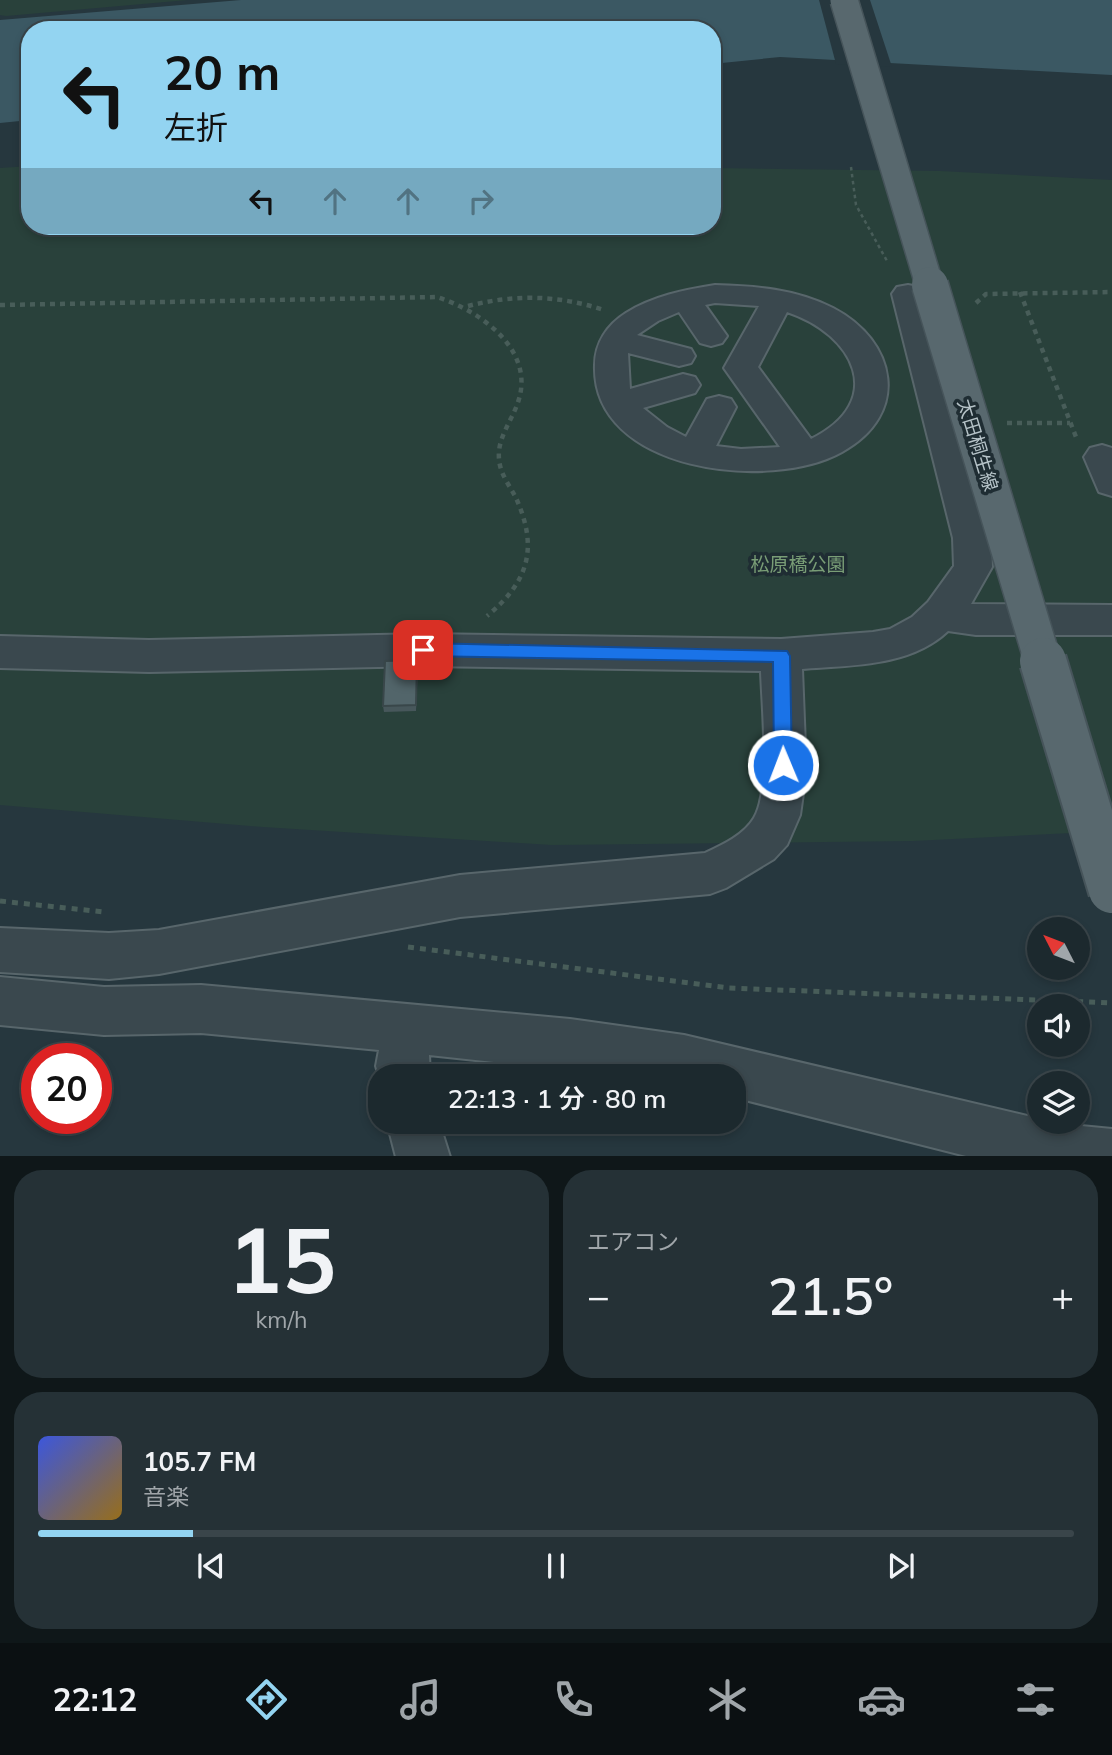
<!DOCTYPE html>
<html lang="ja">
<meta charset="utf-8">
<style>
body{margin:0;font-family:Mulish,"Noto Sans JP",sans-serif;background:#253136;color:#f1f3f6;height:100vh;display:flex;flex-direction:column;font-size:26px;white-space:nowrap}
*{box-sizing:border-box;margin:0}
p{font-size:23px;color:#a0a6aa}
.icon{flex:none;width:38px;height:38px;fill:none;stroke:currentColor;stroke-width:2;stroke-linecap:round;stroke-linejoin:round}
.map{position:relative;height:1156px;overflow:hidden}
.drawer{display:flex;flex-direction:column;gap:14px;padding:14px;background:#0f1719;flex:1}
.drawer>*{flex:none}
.guide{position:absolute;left:21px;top:21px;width:700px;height:214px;border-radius:28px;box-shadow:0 4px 10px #0003,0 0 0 2px #3a454a;background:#93d4f1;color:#111;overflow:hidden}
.needle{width:46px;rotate:312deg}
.buttons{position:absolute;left:1027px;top:917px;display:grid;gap:14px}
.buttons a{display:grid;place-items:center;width:63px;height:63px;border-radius:50%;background:#1c292e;box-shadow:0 4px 10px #0003,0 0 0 2px #3a454a;font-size:35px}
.speed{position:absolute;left:21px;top:1043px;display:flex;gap:14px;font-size:35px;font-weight:700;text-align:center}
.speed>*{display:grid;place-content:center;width:91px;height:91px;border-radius:50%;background:#1c292e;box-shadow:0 4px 10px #0003,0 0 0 2px #3a454a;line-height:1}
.speed .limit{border:10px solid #d22;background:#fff;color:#111}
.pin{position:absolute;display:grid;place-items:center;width:60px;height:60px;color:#fff;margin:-30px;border-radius:14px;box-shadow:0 4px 10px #0006}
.me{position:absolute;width:77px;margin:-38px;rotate:359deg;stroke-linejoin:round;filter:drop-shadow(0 0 5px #0008)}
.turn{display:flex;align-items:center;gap:24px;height:147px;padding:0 28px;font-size:32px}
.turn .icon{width:91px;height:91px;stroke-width:2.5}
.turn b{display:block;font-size:49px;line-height:60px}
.lanes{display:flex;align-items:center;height:66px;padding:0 28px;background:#0003;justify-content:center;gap:35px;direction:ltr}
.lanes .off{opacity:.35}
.big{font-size:52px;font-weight:600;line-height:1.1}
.drawer .card{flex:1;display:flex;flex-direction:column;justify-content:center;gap:10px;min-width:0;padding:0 24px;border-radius:28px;background:#253136}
.drawer .dial{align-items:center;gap:0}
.dial b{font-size:91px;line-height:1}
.song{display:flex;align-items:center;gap:21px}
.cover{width:84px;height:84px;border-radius:10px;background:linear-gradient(135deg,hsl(230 70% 55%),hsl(40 70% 35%))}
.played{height:7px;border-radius:4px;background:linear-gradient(90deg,#93d4f1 15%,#3a454a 15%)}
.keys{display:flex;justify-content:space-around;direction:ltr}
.heat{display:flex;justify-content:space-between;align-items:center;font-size:38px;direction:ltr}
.drawer .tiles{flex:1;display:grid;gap:14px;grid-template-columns:1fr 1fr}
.card:last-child{grid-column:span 2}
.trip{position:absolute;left:368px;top:1064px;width:378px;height:70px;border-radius:28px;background:#1c292e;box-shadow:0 4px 10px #0003,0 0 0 2px #3a454a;font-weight:600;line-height:70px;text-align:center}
.tab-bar{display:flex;height:112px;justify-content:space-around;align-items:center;background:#0b1012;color:#a0a6aa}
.tab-bar .icon{width:49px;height:49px}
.tab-bar .active{color:#93d4f1}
.tab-bar b{font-size:32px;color:#f1f3f6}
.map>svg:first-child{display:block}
</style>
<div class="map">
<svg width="1112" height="1157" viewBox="0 0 1112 1157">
<rect width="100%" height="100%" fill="#26373e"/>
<path fill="#29413b" d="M 0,0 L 188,0 L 6,16 L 0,15 Z
M 30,166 L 30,226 L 712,226 L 712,168 L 940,171 L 1112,180 L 1112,831 L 913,841 L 552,845 L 263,827 L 0,805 L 0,168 Z"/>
<path fill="#3b5863" d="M 241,0 L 1112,0 L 1112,75 L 780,57 L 712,64 L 712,30 L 30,30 L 30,120 L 0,123 L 0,20 Z"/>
<path fill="#26373e" d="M 819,0 L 870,0 L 892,67 L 836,64 Z"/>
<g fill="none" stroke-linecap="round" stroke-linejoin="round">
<defs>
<path id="minor" d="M 715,285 C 755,286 796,289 833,308 C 897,341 911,414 842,452 C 771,492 591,472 595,365 C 595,343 607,325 626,313 C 653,296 684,290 715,285 ZM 715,303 L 759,306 L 724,368 L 780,447 L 741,449 L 716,446 L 736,407 L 731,399 L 719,396 L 707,399 L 686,437 L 667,427 L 643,408 L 695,393 L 700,385 L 695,377 L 683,374 L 630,389 L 628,353 L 679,366 L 691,363 L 695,356 L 691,349 L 637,335 L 658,321 L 679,312 L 700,343 L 711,346 L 722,343 L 727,336 L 705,305 ZM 787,312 C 854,334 888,401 811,439 L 758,367 Z
M 908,285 L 919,287 L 924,294 L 991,538 L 992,567 L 971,604 L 1112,605 L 1112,635 L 976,635 L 948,631 C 910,667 851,665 802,669 L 806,772 L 800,815 L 787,845 L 774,859 L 726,888 L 710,894 L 460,917 L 159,974 L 109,979 L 0,972 L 0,928 L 109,933 L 159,930 L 460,875 L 705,853 C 722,845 744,835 754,818 C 771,790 762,705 761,671 L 423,666 L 149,672 L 0,668 L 0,636 L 149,640 L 423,634 L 781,639 L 873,632 L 890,629 L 912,617 L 928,602 L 954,566 L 953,538 L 892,294 L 897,287 Z
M 1102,445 L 1112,448 L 1112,496 L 1099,492 L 1084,457 L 1090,448 Z
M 0,977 L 104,987 L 201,985 L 570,1019 L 684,1035 L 1040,1119 L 1040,1122 L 1112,1129 L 1112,1157 L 970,1157 L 733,1097 L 733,1076 L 622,1076 L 429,1055 L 430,1076 L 380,1076 L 380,1080 L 376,1066 L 379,1050 L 201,1033 L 104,1035 L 0,1025 Z
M 387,1122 L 439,1122 L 450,1157 L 396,1157 Z"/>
</defs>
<use href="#minor" stroke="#58666b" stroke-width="4"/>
<path stroke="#485d59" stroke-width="2.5" stroke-dasharray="3.5 3.5" stroke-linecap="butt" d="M 851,167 L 856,205 L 887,261"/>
<path stroke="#485d59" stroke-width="4.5" stroke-dasharray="5 5" stroke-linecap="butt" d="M 1020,292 L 1076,437
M 976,303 L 986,294 L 1112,292
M 0,305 L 437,297 C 478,310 534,348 519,399 C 513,420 497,437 499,459 C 500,474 510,486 516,498 C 539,549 528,582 487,616
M 468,306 C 515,294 558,295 604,310
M 1007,423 L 1070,423"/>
<path stroke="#485d59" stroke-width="5" stroke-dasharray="6 6" stroke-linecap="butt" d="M 0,901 L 104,912
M 408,947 L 729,988 L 1112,1003"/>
<use href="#minor" fill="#3a484e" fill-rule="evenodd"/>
<defs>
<path id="major-bridge-far2" d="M 844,0 L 930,287"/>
<path id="major-bridge-far1" d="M 930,285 L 1043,662"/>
<path id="major-bridge" d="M 1043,661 L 1112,890"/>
</defs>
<use href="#major-bridge-far2" stroke="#46545a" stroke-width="30" stroke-linecap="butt"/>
<use href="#major-bridge-far1" stroke="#46545a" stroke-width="39" stroke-linecap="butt"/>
<use href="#major-bridge" stroke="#46545a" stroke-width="50" stroke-linecap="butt"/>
<use href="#major-bridge-far2" stroke="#58686e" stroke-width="27"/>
<use href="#major-bridge-far1" stroke="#58686e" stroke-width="36"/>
<use href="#major-bridge" stroke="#58686e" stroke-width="46"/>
</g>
<path fill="#47575b" d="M 418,666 L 416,711 L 384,712 L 383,706 Z"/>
<path fill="#39474a" d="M 417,660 L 418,666 L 416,711 L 416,705 Z"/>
<path fill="#52656a" stroke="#39474a" stroke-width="2" d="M 417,660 L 416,705 L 383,706 L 385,661 Z"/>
<path fill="#1a73e8" stroke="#114b97" stroke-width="2" d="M 423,643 L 787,651 L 790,656 L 792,765 L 790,770 L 783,773 L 777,770 L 774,765 L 773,662 L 423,656 L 417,654 L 414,650 L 417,645 Z"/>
<g text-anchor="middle" stroke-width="7" stroke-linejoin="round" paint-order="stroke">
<g font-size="19" fill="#b6c3c8" stroke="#1f2d33">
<text transform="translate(978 445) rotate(73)" y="7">太田桐生線</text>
</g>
<g font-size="19" fill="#799d76" stroke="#1f2d33">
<text x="798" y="571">松原橋公園</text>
</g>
</g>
</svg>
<div class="buttons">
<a><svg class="needle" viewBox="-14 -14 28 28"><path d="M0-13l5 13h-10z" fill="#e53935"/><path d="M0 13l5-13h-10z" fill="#a0a6aa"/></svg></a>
<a><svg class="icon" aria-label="sound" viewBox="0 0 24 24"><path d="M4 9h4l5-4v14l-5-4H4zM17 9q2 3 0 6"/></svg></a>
<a><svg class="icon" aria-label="layers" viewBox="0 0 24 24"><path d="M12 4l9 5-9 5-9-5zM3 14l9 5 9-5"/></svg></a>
</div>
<div class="speed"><div class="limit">20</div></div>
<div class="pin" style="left:423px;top:650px;background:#d93025"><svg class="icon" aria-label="arrive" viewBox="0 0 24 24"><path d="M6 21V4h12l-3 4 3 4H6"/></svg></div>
<svg class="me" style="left:783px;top:765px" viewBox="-20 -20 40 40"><circle r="17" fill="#1a73e8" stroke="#fff" stroke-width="3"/><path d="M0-11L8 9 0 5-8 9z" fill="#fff"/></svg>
<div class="trip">22:13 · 1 分 · 80 m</div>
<div class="guide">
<div class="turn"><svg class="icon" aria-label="left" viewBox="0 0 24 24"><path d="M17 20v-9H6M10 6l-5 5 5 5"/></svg><div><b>20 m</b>左折</div></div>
<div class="lanes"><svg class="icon" aria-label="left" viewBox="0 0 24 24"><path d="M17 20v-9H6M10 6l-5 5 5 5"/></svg><svg class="icon off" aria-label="ahead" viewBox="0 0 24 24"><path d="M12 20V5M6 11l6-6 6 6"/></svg><svg class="icon off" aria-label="ahead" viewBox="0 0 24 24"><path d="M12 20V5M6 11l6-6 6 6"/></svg><svg class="icon off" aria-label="right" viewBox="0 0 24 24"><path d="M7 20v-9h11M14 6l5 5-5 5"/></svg></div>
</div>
</div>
<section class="drawer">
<div class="tiles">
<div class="card dial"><b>15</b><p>km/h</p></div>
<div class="card"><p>エアコン</p>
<div class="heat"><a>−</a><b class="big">21.5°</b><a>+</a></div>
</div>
<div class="card">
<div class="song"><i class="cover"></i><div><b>105.7 FM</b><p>音楽</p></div></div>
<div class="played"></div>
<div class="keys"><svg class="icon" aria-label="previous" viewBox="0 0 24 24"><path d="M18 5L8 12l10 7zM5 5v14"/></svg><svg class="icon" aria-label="pause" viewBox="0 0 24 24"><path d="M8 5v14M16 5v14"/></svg><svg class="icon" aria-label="next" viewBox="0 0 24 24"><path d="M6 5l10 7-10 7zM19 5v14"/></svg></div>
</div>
</div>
</section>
<nav class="tab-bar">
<b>22:12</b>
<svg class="icon active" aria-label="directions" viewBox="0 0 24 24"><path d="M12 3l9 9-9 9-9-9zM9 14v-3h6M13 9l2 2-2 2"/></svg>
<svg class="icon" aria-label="music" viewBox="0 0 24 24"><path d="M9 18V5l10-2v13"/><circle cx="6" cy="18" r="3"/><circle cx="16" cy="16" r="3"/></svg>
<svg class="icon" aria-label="phone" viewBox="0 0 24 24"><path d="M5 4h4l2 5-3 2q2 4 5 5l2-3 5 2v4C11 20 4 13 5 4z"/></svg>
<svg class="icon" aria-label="climate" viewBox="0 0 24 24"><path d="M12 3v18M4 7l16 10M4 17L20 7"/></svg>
<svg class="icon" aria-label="car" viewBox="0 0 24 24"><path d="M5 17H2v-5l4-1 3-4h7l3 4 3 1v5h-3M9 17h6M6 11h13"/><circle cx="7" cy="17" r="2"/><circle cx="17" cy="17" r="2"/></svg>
<svg class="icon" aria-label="filters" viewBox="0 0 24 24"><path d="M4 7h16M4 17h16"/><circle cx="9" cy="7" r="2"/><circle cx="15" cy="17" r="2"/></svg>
</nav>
